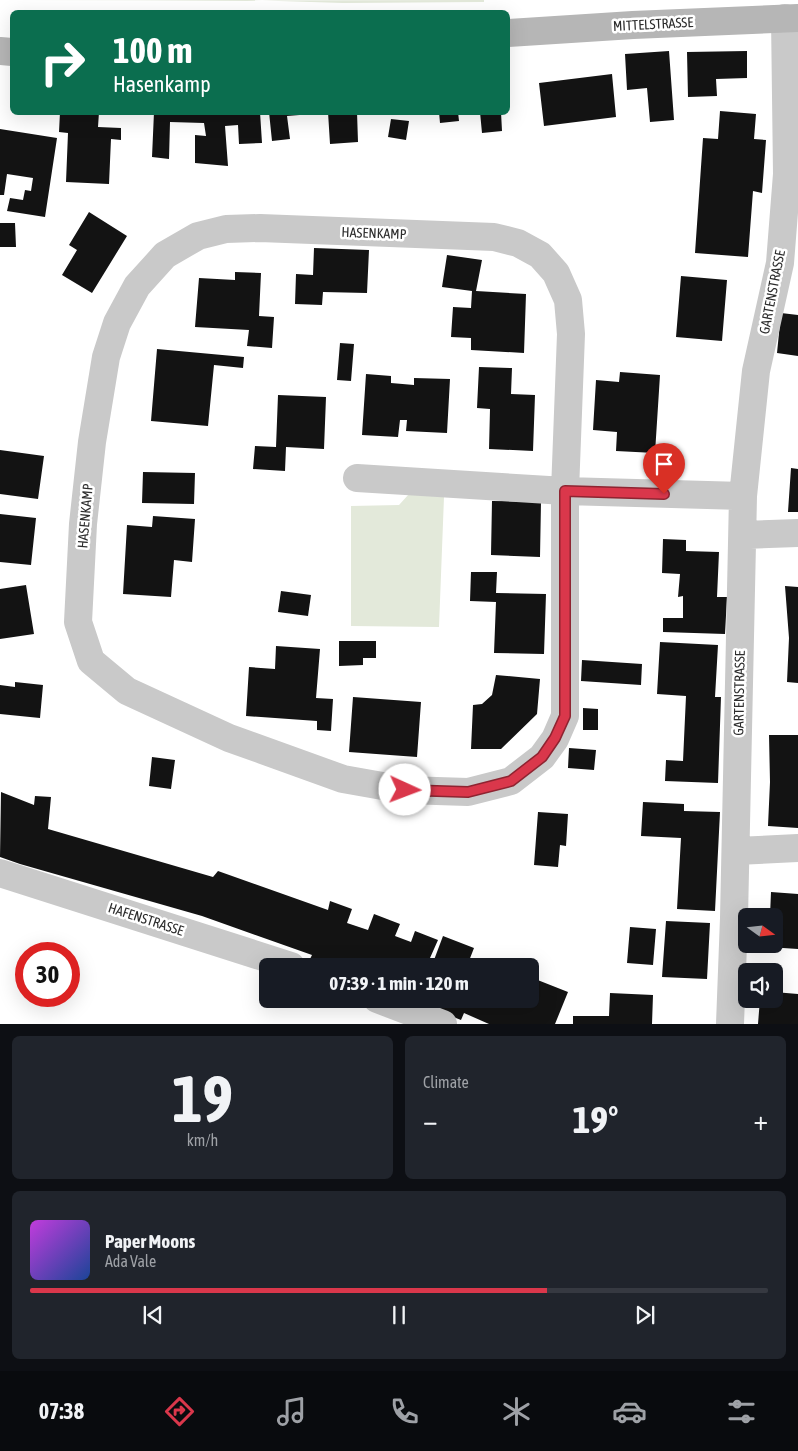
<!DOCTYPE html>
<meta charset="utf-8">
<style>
body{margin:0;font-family:"Asap Condensed",sans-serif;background:#20242c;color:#f1f3f6;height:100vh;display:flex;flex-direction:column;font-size:19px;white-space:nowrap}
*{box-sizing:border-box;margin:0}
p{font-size:16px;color:#9ea1a6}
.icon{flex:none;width:28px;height:28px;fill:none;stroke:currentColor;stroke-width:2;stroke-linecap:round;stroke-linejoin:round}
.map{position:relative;height:1024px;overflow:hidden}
.side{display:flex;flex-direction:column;gap:12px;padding:12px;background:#0d0f14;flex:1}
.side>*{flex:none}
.banner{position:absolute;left:10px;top:10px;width:500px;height:105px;border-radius:8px;box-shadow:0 5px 20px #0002;background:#0b6e4f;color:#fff;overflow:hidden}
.needle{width:32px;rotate:105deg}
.tools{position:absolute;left:738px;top:908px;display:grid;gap:10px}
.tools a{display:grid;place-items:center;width:45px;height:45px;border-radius:8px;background:#171b24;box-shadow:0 5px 20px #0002;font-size:25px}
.speed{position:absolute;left:15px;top:942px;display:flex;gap:10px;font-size:25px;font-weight:700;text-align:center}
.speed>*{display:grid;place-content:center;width:65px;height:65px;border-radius:50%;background:#171b24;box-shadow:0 5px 20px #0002;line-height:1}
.speed .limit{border:8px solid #d22;background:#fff;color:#111}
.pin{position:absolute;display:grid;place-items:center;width:42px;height:42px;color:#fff;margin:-51px -21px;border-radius:50% 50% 50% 0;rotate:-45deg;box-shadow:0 0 5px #0007}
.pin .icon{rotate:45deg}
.me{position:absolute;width:55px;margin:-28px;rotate:92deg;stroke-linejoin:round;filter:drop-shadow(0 0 4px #0008)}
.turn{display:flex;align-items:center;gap:18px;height:105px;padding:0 20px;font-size:22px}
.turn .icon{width:65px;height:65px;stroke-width:2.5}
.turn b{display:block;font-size:35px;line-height:42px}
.big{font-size:38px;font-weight:700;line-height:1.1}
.side .widget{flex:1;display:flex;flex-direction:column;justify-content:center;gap:8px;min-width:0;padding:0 18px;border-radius:8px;background:#20242c}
.side .dial{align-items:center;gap:0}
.dial b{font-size:65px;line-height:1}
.song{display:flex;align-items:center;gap:15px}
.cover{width:60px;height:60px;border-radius:8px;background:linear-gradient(135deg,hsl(290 70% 55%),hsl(220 70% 35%))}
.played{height:5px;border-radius:2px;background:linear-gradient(90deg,#da374b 70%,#363941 70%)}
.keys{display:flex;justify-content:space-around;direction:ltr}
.heat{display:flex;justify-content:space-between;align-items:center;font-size:28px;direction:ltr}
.side .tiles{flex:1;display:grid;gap:12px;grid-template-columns:1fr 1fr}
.widget:last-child{grid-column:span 2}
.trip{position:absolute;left:259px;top:958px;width:280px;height:50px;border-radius:8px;background:#171b24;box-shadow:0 5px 20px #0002;font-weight:700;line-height:50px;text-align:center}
.tabs{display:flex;height:80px;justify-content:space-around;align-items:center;background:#090b0e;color:#9ea1a6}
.tabs .icon{width:35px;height:35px}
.tabs .current{color:#da374b}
.tabs b{font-size:22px;color:#f1f3f6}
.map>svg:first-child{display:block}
</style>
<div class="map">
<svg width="798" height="1024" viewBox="0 0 798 1024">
<rect width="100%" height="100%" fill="#fff"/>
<path fill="#e3e9da" d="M 247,0 L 26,1 L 484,0 L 484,2 L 343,3 Z
M 409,494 L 444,497 L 439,627 L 351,626 L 351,506 L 399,505 Z"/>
<path fill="#131313" d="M 669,51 L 674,120 L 650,122 L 647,88 L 627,90 L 625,54 Z
M 747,51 L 747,78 L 716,79 L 717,96 L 688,97 L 687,52 Z
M 612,74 L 616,117 L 544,126 L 539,83 Z
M 720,111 L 756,114 L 754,139 L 766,140 L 762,193 L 753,191 L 748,257 L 695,253 L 703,138 L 718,139 Z
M 60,112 L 99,112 L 98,127 L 121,128 L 121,140 L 111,139 L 109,184 L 66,182 L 68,133 L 59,132 Z
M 154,112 L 260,112 L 262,143 L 239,144 L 238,125 L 225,126 L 228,166 L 195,163 L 195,135 L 206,136 L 204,123 L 170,122 L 169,159 L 152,157 Z
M 269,112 L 312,112 L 312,114 L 287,116 L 290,139 L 272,141 Z
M 328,112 L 357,112 L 358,142 L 330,144 Z
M 439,112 L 458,112 L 459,121 L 440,123 Z
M 480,112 L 501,112 L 502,131 L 482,133 Z
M 391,119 L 409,121 L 406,140 L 388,137 Z
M 0,129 L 57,138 L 45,217 L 7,211 L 10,198 L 23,200 L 25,190 L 31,191 L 33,178 L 7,174 L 4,195 L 0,195 Z
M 89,212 L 127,236 L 92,293 L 62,275 L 77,250 L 69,245 Z
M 0,223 L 15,223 L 16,247 L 0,247 Z
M 314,248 L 369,250 L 367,293 L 323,292 L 322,305 L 295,304 L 296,274 L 313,275 Z
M 447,255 L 482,260 L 476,291 L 526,294 L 524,353 L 471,350 L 471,338 L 451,337 L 453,307 L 471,308 L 472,291 L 442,287 Z
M 235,272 L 261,273 L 259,316 L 274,317 L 272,348 L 247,346 L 249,330 L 195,327 L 199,278 L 235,280 Z
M 681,276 L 727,280 L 722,341 L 676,337 Z
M 781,313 L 798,315 L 798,356 L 777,353 Z
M 340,343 L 354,344 L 351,381 L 337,380 Z
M 157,349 L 244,357 L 243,368 L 214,365 L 208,426 L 151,421 Z
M 479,367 L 512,368 L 511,394 L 535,395 L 533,451 L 489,449 L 490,409 L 477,408 Z
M 620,372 L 660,375 L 655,453 L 616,451 L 617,432 L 593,430 L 596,380 L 619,382 Z
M 366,374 L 391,376 L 391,383 L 414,385 L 414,378 L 450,379 L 447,433 L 406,431 L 407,420 L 400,420 L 398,437 L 362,435 Z
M 278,395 L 326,397 L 324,449 L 286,447 L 285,471 L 253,469 L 255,446 L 276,447 Z
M 0,450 L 44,456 L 38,499 L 0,494 Z
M 791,468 L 798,469 L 798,512 L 788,512 Z
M 143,472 L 195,473 L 194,504 L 142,503 Z
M 492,501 L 541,502 L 540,557 L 491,555 Z
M 0,514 L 36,518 L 31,565 L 0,562 Z
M 153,516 L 195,519 L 192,562 L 174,560 L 171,597 L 123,594 L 127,525 L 152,527 Z
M 663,539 L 686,540 L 686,551 L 719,552 L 717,597 L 727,597 L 725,634 L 663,632 L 663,618 L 683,618 L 683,596 L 678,597 L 680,574 L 662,573 Z
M 471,572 L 497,572 L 496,593 L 546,594 L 544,654 L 494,653 L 496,602 L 470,601 Z
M 26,585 L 34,634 L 0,639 L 0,589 Z
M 785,586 L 798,587 L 798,683 L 787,682 L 789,638 Z
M 281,591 L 311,595 L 308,616 L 278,612 Z
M 339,641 L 376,641 L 376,658 L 363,658 L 363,665 L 339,666 Z
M 660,642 L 718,645 L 715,697 L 721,697 L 718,783 L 665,781 L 666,760 L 683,761 L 686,696 L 657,694 Z
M 276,646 L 320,649 L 316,698 L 333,699 L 331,731 L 317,730 L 317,721 L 246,716 L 249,667 L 275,669 Z
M 582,660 L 642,664 L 641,685 L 581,681 Z
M 496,675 L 540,679 L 537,714 L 501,749 L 471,749 L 473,705 L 482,704 L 492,695 Z
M 15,682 L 43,685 L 40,718 L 0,714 L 0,685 L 15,687 Z
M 353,697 L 421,702 L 417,757 L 349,752 Z
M 583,708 L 598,709 L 598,730 L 583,730 Z
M 769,735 L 798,735 L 798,828 L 768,826 L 770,782 Z
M 569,748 L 596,750 L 594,770 L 568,768 Z
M 152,757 L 175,760 L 171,789 L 149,786 Z
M 1,792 L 34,805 L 35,796 L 51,797 L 48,829 L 213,877 L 218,871 L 328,910 L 330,901 L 352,909 L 347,923 L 368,930 L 374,914 L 400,924 L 395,936 L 411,942 L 415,931 L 438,940 L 430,958 L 434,960 L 443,936 L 474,948 L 467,966 L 331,966 L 310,959 L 312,955 L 202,916 L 20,864 L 0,857 Z
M 643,802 L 684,804 L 684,811 L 720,812 L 715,911 L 677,909 L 681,838 L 641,836 Z
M 538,812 L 568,814 L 566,846 L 560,845 L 558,867 L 534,865 Z
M 771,892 L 798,894 L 798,949 L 768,947 L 768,944 L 774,944 L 774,916 L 770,916 Z
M 666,921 L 710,923 L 707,979 L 662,977 Z
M 630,927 L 656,929 L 653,965 L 627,963 Z
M 486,959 L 503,966 L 483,966 Z
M 530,977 L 568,992 L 555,1024 L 489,1024 L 464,1013 L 461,1020 L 408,999 L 530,999 Z
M 774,992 L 798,994 L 798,1024 L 758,1024 L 760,999 L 774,999 Z
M 610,993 L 653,995 L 652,1024 L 573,1024 L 573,1016 L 609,1016 Z"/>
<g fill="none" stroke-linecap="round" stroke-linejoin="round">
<path stroke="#c9c9c9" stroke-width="28" d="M 260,228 L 494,237 L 518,243 L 540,255 L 556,273 L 568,300 L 571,334 L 565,491 L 565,716 L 555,739 L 542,757 L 511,781 L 468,792 L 405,790 L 343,779 L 229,738 L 127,691 L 91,661 L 78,622 L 83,524 L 92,442 L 106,357 L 117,323 L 137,286 L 165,255 L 198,236 L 226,229 Z
M 357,478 L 565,491 L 743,496
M 743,535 L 798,533
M 736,851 L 798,848
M 0,873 L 291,966
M 377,999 L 443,1024
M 730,1024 L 734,918 L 743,496 L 756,371 L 780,263 L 787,174 L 785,18"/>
<path stroke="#b6b6b6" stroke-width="28" d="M 508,33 L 633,25 L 798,18
M 0,51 L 12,52"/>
</g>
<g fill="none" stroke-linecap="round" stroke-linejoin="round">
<defs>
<path id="route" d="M 405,790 L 468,792 L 511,781 L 542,757 L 555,738 L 565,716 L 565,491 L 664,494"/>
</defs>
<use href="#route" stroke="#8e2431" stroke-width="12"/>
<use href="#route" stroke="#da374b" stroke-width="9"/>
</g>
<g text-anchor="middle" stroke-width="5" stroke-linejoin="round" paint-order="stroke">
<g font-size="14" fill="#2c2c2c" stroke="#fff">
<text transform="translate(653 24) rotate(-3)" y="5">MITTELSTRASSE</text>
<text transform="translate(374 233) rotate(2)" y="5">HASENKAMP</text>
<text transform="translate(772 292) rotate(-79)" y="5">GARTENSTRASSE</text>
<text transform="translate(85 516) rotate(-85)" y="5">HASENKAMP</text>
<text transform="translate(739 693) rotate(-89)" y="5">GARTENSTRASSE</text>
<text transform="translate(146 919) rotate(18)" y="5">HAFENSTRASSE</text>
</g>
</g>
</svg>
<div class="tools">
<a><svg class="needle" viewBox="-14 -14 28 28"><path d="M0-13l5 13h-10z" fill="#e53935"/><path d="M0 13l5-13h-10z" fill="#9ea1a6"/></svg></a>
<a><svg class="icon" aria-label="sound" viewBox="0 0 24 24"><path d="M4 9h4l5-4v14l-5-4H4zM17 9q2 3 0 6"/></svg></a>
</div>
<div class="speed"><div class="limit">30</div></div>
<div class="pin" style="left:664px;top:494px;background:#d93025"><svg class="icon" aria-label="arrive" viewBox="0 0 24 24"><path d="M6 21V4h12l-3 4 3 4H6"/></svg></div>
<svg class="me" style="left:405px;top:790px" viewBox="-20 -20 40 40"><circle r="19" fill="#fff"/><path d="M0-13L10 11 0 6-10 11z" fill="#da374b"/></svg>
<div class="trip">07:39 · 1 min · 120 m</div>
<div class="banner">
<div class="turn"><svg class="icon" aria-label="right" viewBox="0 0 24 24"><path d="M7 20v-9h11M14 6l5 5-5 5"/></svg><div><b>100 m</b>Hasenkamp</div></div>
</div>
</div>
<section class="side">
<div class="tiles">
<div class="widget dial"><b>19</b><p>km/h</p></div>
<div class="widget"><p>Climate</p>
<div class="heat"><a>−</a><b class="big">19°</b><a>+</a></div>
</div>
<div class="widget">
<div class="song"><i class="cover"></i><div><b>Paper Moons</b><p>Ada Vale</p></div></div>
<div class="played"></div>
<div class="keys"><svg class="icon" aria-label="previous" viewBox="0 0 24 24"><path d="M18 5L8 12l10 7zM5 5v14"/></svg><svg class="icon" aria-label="pause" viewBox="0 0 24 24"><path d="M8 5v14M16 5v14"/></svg><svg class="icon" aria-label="next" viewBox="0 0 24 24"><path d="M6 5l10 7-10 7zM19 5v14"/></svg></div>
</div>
</div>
</section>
<nav class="tabs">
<b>07:38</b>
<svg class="icon current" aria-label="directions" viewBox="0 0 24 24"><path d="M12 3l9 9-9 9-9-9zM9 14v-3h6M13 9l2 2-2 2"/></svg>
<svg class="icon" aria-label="music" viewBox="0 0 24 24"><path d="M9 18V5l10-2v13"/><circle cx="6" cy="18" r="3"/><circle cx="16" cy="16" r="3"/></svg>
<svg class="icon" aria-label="phone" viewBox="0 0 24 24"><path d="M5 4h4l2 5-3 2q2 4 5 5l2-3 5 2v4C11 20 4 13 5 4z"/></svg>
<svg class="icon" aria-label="climate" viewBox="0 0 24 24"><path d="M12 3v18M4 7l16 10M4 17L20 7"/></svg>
<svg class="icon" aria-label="car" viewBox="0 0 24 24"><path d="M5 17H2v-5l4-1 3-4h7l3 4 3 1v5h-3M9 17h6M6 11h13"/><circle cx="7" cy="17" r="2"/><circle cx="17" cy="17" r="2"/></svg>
<svg class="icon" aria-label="filters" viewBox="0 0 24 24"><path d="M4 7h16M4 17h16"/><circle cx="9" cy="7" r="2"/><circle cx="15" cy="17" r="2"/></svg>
</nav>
